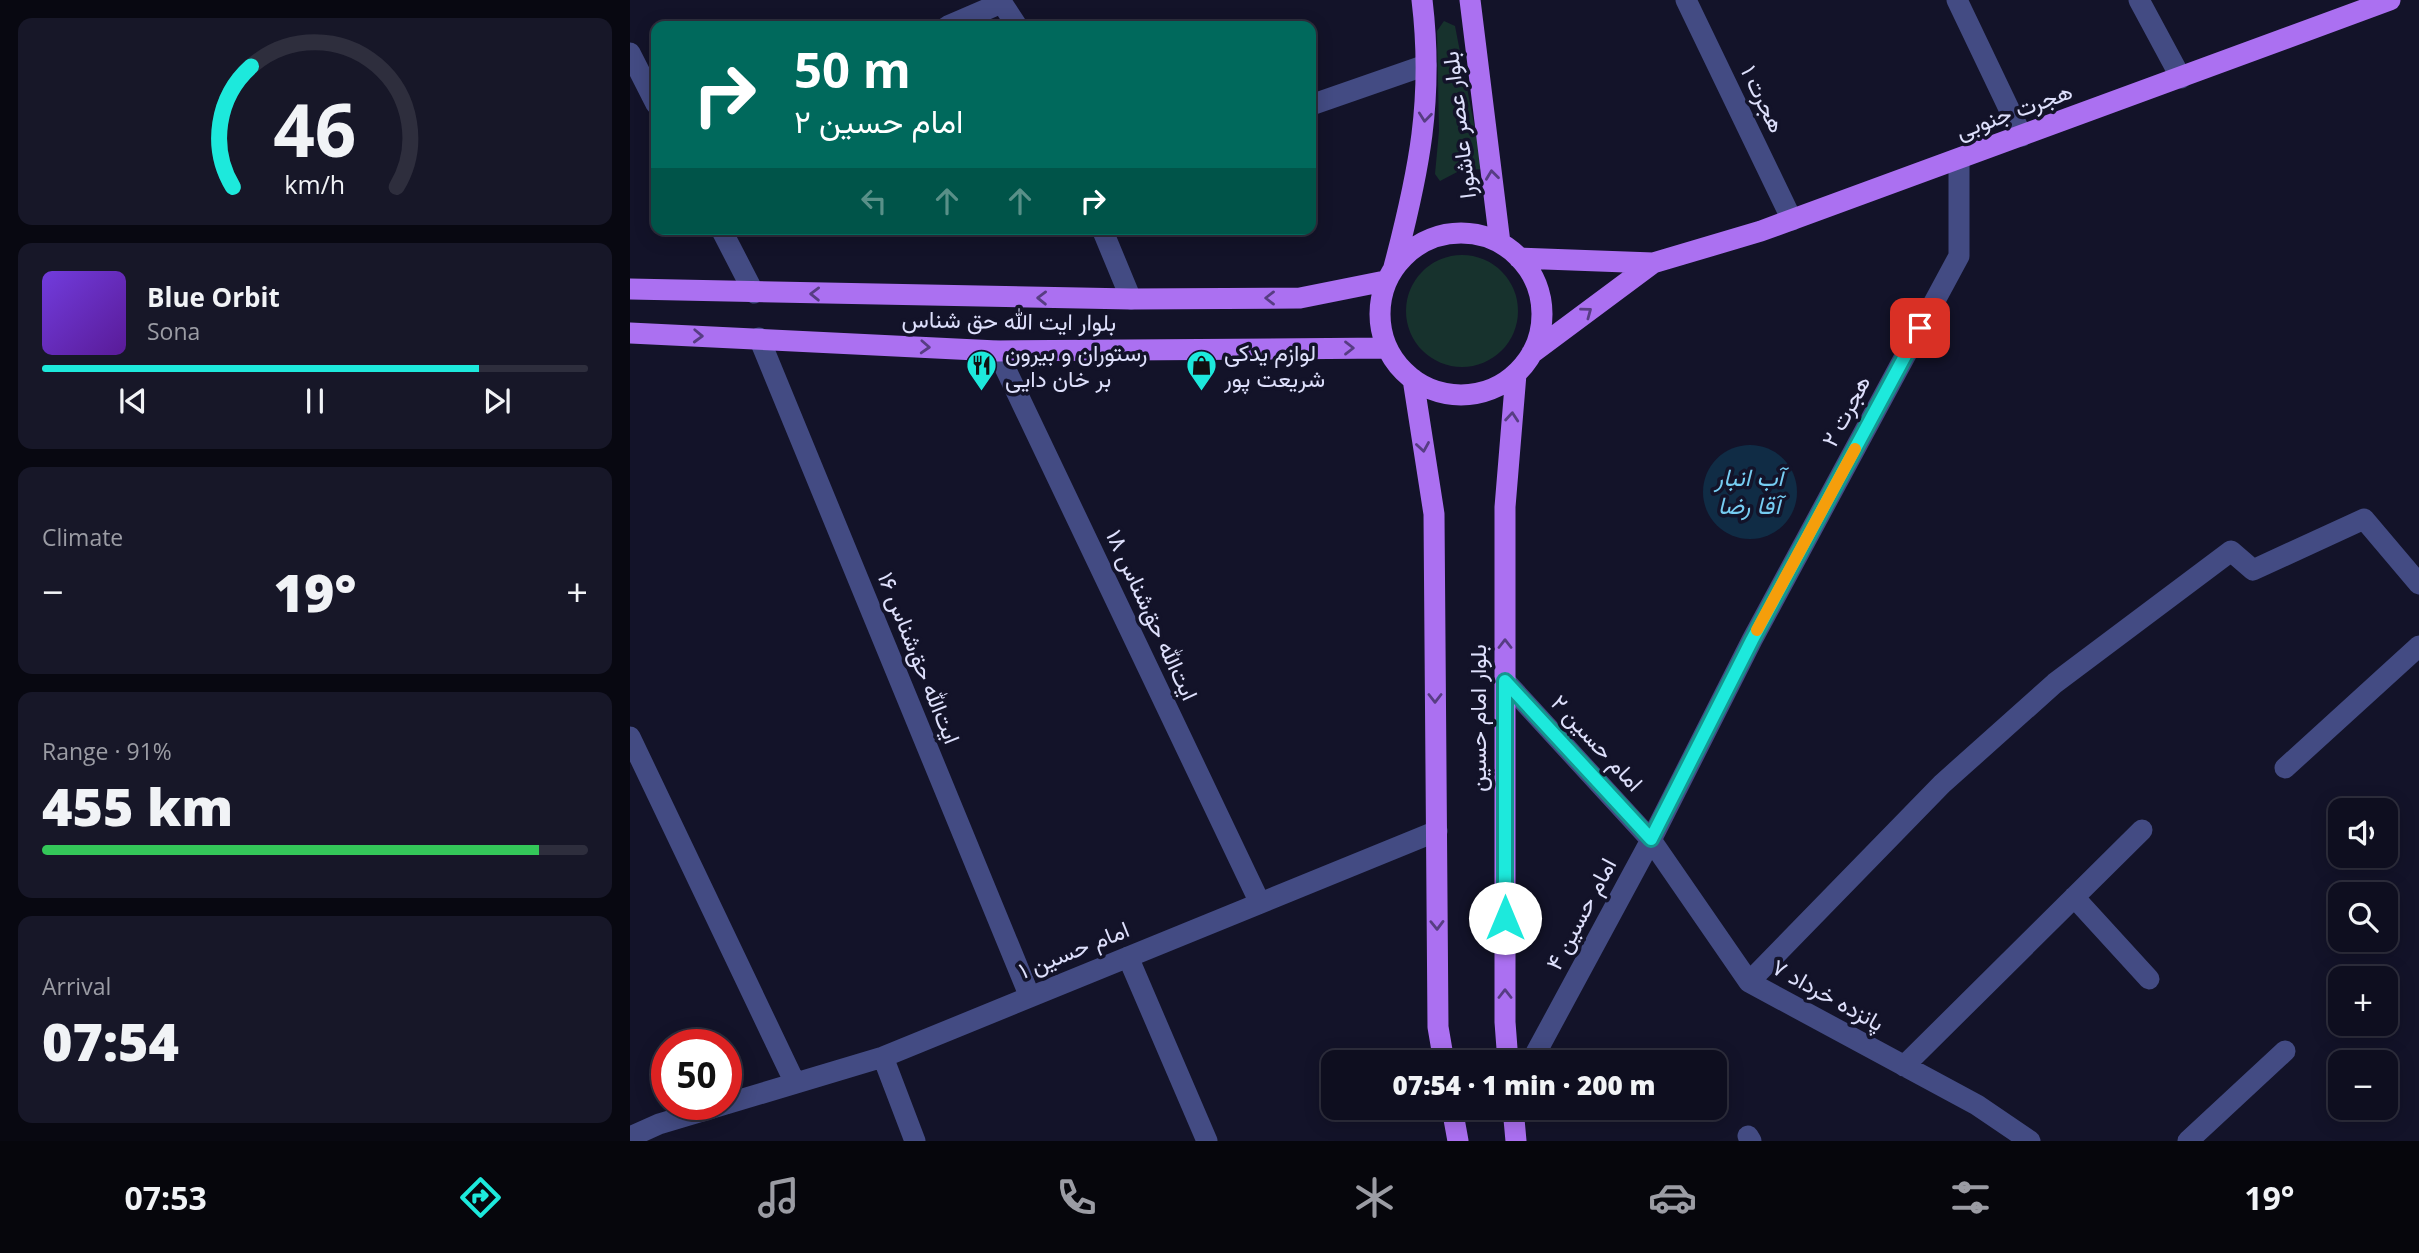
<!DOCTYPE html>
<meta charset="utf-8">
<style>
body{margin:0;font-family:"Open Sans",Vazirmatn,sans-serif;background:#171728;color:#f1f3f6;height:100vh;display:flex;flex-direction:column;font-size:26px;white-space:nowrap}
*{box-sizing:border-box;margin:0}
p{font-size:23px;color:#9b9ca4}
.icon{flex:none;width:38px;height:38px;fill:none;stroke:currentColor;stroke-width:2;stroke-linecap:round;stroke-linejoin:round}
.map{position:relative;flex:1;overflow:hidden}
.sheet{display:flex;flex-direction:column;gap:18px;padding:18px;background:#080811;width:630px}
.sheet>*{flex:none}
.hud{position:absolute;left:21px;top:21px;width:665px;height:214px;border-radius:14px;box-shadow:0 4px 18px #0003,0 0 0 2px #2e2e3d;background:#00695c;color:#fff;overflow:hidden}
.controls{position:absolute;left:1698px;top:798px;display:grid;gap:14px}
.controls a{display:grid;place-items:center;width:70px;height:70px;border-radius:14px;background:#0e0e1f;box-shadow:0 4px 18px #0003,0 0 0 2px #2e2e3d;font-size:35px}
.speed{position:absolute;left:21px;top:1029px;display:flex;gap:14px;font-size:35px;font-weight:700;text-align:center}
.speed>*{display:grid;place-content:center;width:91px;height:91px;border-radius:50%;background:#0e0e1f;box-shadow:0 4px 18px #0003,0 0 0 2px #2e2e3d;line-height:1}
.speed .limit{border:10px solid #d22;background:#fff;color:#111}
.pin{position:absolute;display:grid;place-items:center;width:60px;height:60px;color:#fff;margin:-30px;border-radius:14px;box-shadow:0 4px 10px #0006}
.me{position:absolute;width:77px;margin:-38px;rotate:0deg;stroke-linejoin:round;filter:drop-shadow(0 0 5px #0008)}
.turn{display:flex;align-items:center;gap:24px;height:147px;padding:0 28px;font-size:32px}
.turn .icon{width:91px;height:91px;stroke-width:2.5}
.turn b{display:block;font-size:49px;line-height:60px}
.lanes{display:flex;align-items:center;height:66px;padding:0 28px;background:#0003;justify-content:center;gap:35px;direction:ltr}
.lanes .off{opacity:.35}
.big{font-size:52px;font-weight:800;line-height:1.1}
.sheet .widget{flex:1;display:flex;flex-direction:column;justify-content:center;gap:10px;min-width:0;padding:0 24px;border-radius:14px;background:#171728}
.sheet .dial{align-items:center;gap:0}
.dial svg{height:182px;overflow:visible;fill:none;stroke:#2e2e3d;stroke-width:7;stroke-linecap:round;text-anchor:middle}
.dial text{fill:#f1f3f6;stroke:none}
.song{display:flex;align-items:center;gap:21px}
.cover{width:84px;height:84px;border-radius:10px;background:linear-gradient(135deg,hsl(260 70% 55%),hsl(270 70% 35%))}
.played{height:7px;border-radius:4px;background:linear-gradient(90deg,#1de9dc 80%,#2e2e3d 80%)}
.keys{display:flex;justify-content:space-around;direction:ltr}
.heat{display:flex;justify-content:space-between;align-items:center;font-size:38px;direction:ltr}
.charge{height:10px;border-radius:5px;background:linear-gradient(90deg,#34c759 91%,#2e2e3d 0)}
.trip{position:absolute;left:691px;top:1050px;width:406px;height:70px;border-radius:14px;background:#0e0e1f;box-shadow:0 4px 18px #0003,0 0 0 2px #2e2e3d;font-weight:800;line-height:70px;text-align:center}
.tab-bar{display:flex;height:112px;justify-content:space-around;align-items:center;background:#06060c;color:#9b9ca4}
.tab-bar .icon{width:49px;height:49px}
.tab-bar .active{color:#1de9dc}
.tab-bar b{font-size:32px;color:#f1f3f6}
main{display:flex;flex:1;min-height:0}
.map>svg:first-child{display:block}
</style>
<main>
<section class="sheet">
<div class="widget dial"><svg viewBox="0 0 100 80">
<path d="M14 69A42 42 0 1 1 86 69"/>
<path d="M14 69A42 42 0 0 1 22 16" stroke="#1de9dc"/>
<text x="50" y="56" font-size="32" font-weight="700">46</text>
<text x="50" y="72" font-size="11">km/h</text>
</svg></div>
<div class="widget">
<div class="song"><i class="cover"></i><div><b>Blue Orbit</b><p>Sona</p></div></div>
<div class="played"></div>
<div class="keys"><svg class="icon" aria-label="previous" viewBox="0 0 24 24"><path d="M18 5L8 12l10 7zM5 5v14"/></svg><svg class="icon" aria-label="pause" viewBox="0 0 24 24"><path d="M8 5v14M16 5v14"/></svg><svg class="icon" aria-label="next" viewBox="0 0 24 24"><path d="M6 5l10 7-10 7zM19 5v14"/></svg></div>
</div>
<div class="widget"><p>Climate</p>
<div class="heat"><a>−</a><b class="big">19°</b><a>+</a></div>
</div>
<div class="widget"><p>Range · 91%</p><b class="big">455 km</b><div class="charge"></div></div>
<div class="widget"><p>Arrival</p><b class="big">07:54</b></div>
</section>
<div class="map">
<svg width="1789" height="1141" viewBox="0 0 1789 1141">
<rect width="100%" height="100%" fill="#131329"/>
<path fill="#17322d" d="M 814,21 L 825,26 L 844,124 L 857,164 L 856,169 L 831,170 L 810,181 L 805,174 L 809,131 L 807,31 Z
M776 311a56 56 0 1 1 112 0a56 56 0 1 1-112 0Z"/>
<path fill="#102c45" d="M1073 492a47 47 0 1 1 94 0a47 47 0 1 1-94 0Z"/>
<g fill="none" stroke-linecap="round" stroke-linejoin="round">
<path stroke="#434b83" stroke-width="21" d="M 370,0 L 387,26
M 1056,0 L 1162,220
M 1327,0 L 1392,136
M 1509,0 L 1551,78
M 318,26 L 371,3
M 0,53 L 26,104
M 681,105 L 796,65
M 91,229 L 124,293
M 472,229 L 501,299
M 129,338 L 400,997
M 367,351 L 630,903
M 875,681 L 1021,840 L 1119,982 L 1347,1105 L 1400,1141
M 0,737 L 165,1083
M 1655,768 L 1789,646
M 1444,897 L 1519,979
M 498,957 L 577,1141
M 1119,982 L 1312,784 L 1425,683 L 1601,551 L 1623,570 L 1734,519 L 1789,584
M 253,1057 L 285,1141
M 901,1062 L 1021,840 L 1122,640 L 1329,256 L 1329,159
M 1274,1066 L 1512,830
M 96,1104 L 253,1057 L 807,831
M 1118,1136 L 1121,1141
M 0,1137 L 29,1124 L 96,1104
M 1558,1141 L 1655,1051"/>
<path stroke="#ab70f1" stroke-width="21" d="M 840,0 L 870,243
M750 314a81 81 0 1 1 162 0a81 81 0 1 1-162 0Z
M 889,258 L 1023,263 L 902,353
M 1023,263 L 1131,231 L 1760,0
M 764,267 C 789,172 804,99 792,0
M 0,289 L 501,299 L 670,298 L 755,281
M 0,333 L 367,351 L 757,348
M 783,379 L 804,514 L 808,1027 L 814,1062
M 878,1062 L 875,1022 L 875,507 L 886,374
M 822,1108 L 828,1141
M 883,1108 L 886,1141"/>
</g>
<defs><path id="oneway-chevron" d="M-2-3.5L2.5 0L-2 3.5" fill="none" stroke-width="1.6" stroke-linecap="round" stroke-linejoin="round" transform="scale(1.75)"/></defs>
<g stroke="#573d83">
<use href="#oneway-chevron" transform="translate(795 117) rotate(96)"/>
<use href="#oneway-chevron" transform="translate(862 175) rotate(-97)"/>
<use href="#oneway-chevron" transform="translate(185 294) rotate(-179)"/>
<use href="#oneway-chevron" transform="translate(412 298) rotate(-179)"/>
<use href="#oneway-chevron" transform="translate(640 298) rotate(180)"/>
<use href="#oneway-chevron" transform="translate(957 312) rotate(-37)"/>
<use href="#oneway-chevron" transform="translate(68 336) rotate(2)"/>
<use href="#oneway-chevron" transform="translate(295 347) rotate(3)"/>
<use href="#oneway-chevron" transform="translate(719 348)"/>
<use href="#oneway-chevron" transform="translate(882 417) rotate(-85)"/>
<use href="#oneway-chevron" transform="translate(793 447) rotate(81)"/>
<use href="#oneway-chevron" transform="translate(875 644) rotate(-90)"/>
<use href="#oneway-chevron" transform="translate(805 698) rotate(90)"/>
<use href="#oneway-chevron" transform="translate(807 925) rotate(89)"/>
<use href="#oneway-chevron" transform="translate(875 994) rotate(-90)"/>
</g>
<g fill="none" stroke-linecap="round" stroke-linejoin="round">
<defs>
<path id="route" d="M 875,918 L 875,681 L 1021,839 L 1122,640 L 1290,328"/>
</defs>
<use href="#route" stroke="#13978f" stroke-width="18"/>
<use href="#route" stroke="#1de9dc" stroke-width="12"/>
<path stroke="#f59e0b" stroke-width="12" d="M 1127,630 L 1225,449"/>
</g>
<defs>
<symbol id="restaurant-pin" viewBox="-11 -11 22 30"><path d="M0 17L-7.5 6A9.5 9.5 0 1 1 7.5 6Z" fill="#1de9dc" stroke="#131329"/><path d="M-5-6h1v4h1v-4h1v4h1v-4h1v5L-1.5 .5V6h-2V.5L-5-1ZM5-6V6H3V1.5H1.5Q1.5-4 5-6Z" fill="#111"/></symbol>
<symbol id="shop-pin" viewBox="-11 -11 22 30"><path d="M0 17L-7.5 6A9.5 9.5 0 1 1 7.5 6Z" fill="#1de9dc" stroke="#131329"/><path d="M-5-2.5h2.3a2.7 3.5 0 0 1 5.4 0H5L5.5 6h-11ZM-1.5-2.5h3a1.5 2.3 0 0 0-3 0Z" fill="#111"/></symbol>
</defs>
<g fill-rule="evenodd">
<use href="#restaurant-pin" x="334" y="348" width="35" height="47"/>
<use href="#shop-pin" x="554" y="348" width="35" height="47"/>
</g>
<g text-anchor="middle" stroke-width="7" stroke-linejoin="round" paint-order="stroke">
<g font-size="23" fill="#dee0fc" stroke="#131329">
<text transform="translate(1133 99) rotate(64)" y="8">هجرت ۱</text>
<text transform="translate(1384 111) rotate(-20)" y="8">هجرت جنوبی</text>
<text transform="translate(829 125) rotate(-97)" y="8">بلوار عصر عاشورا</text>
<text transform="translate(379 321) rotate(1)" y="8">بلوار ایت الله حق شناس</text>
<text transform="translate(1216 411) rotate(-62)" y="8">هجرت ۲</text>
<text transform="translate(522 615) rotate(65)" y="8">ایت‌الله حق‌شناس ۱۸</text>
<text transform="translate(289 658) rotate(68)" y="8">ایت‌الله حق‌شناس ۱۶</text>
<text transform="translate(848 718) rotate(-90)" y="8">بلوار امام حسین</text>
<text transform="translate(967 743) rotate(47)" y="8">امام حسین ۲</text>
<text transform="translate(951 914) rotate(-62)" y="8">امام حسین ۴</text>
<text transform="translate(444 950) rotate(-22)" y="8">امام حسین ۱</text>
<text transform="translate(1198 995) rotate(29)" y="8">پانزده خرداد ۷</text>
</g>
<g font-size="23" fill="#dee0fc" stroke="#131329" text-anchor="start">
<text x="375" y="361">رستوران و بیرون<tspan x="375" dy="26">بر خان دایی</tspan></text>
<text x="594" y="361">لوازم یدکی<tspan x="594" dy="26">شریعت پور</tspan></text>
</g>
<g font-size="24" font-style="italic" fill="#76cdf2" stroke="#131329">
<text x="1119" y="486">آب انبار<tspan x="1119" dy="28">آقا رضا</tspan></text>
</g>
</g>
</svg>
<div class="controls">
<a><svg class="icon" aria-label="sound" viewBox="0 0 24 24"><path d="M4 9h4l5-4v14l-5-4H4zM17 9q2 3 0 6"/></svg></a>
<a><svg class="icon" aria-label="search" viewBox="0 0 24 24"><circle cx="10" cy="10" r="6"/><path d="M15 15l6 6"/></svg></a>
<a>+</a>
<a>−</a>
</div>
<div class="speed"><div class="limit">50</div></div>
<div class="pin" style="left:1290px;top:328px;background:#d93025"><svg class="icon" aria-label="arrive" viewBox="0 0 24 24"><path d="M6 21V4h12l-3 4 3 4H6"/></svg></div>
<svg class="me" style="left:875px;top:918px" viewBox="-20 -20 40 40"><circle r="19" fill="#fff"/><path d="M0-13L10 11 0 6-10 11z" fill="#1de9dc"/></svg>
<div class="trip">07:54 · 1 min · 200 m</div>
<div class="hud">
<div class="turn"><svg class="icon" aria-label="right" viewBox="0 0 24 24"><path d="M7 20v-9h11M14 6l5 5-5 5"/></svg><div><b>50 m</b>امام حسین ۲</div></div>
<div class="lanes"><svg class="icon off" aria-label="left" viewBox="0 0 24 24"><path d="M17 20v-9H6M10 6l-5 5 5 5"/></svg><svg class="icon off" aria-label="ahead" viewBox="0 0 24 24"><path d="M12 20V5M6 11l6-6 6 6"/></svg><svg class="icon off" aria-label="ahead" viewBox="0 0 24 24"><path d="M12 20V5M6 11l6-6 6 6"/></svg><svg class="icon" aria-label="right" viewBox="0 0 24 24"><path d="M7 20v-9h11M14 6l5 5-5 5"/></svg></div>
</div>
</div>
</main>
<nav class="tab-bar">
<b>07:53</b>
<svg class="icon active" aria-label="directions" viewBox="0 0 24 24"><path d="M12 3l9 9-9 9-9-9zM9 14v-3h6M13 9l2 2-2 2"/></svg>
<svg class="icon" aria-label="music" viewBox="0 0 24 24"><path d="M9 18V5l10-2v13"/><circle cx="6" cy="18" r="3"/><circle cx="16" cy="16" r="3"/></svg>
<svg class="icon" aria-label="phone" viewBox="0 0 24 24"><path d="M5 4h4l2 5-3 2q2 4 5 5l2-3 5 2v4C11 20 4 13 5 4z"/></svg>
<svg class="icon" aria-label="climate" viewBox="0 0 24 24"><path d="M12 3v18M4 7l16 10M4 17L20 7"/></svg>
<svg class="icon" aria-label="car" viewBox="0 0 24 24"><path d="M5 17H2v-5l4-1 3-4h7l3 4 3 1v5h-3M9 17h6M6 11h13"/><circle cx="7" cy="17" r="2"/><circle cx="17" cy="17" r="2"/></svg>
<svg class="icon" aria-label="filters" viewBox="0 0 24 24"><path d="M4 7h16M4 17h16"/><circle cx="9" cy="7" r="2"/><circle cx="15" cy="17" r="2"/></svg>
<b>19°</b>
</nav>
